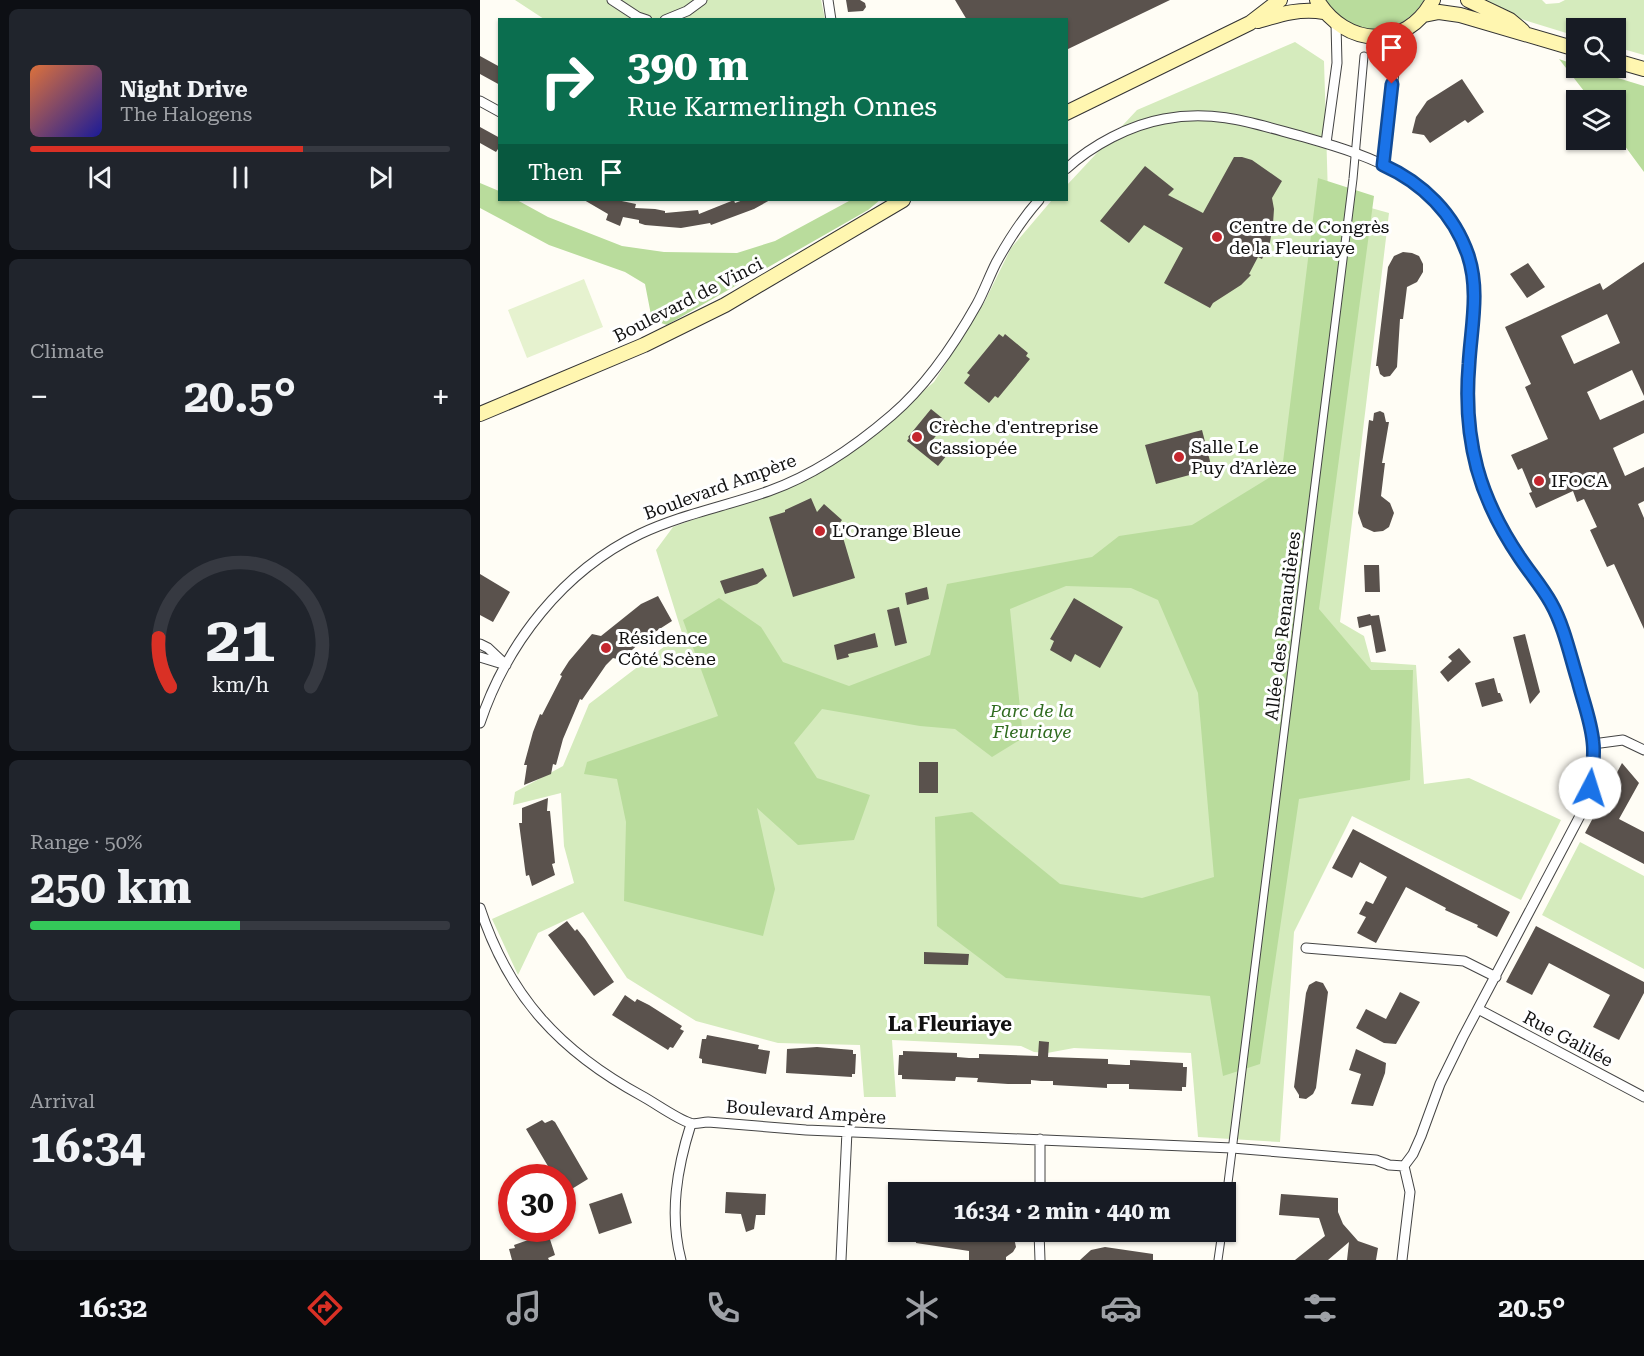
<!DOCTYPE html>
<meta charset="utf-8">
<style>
body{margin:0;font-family:"Roboto Serif",serif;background:#20242c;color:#f1f3f6;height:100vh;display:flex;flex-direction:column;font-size:22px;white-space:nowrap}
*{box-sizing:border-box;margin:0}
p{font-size:20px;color:#9ea1a6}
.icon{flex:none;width:33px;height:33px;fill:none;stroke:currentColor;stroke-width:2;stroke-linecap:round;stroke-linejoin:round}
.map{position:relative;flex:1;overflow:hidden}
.panel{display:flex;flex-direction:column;gap:9px;padding:9px;background:#0d0f14;width:480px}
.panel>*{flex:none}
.guide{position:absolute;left:18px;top:18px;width:570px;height:183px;border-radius:0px;box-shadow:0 2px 4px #0004;background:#0b6e4f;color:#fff;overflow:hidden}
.buttons{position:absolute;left:1086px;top:18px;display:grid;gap:12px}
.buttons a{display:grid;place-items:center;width:60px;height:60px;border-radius:0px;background:#171b24;box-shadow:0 2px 4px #0004;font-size:30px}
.speed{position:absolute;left:18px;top:1164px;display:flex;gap:12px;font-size:30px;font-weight:700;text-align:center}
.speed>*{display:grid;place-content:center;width:78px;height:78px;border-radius:50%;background:#171b24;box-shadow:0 2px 4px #0004;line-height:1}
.speed .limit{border:9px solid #d22;background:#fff;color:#111}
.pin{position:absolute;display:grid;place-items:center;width:51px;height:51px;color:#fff;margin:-62px -26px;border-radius:50% 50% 50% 0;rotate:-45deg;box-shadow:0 0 6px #0007}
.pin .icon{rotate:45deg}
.me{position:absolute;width:66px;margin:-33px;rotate:5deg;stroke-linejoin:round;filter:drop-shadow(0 0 4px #0008)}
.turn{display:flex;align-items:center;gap:21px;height:126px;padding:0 30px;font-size:27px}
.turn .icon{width:78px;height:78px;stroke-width:2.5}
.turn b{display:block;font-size:42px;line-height:51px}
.then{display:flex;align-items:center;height:57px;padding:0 30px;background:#0003;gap:12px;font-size:22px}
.big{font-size:45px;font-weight:700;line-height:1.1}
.panel .tile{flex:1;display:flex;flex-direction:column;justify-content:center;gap:9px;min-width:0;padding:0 21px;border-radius:9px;background:#20242c}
.panel .dial{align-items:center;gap:0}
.dial svg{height:156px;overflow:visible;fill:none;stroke:#363941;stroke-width:7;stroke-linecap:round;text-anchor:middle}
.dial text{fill:#f1f3f6;stroke:none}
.song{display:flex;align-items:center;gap:18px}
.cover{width:72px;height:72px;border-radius:9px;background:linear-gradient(135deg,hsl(20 70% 55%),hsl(240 70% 35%))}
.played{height:6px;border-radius:3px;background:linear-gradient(90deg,#d93025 65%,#363941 65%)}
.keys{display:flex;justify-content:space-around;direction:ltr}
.heat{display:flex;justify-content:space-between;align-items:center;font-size:33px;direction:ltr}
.charge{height:9px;border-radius:4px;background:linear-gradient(90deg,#34c759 50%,#363941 0)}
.trip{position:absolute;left:408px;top:1182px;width:348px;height:60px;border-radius:0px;background:#171b24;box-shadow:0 2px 4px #0004;font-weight:700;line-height:60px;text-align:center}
.tab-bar{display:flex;height:96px;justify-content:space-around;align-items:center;background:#090b0e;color:#9ea1a6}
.tab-bar .icon{width:42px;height:42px}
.tab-bar .current{color:#d93025}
.tab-bar b{font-size:27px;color:#f1f3f6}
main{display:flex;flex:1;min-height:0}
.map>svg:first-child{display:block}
</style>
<main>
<section class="panel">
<div class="tile">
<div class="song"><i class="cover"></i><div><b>Night Drive</b><p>The Halogens</p></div></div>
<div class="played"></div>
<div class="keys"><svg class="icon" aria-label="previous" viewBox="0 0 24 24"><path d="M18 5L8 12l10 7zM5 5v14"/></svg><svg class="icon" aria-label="pause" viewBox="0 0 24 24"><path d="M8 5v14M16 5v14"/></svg><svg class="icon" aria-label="next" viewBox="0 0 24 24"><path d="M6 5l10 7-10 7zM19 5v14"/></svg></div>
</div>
<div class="tile"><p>Climate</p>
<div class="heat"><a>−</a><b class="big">20.5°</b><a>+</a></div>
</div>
<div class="tile dial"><svg viewBox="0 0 100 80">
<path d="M14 69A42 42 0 1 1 86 69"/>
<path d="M14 69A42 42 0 0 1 8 44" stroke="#d93025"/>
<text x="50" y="56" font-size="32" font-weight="700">21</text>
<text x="50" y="72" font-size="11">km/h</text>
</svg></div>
<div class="tile"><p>Range · 50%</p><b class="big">250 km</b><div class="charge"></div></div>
<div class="tile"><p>Arrival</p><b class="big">16:34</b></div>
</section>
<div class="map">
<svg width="1164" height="1260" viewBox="0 0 1164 1260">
<rect width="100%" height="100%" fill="#fffdf5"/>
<path fill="#d5ebbd" d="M 35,0 L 341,0 L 345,19 L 64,19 Z
M 1003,0 L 1062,0 L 1066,4 L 1079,3 L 1085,0 L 1164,0 L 1164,55 L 1136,47 L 1136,28 L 1096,28 L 1096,36 L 1041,19 Z
M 815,42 L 844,61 L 848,196 L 909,213 L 860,622 L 884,636 L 891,662 L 936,665 L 944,784 L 989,778 L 1081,820 L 1041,900 L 872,816 L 814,932 L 800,1142 L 718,1137 L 711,1053 L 594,1048 L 567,1053 L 554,1052 L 541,1046 L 412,1040 L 416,1097 L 384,1097 L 380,1045 L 298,1043 L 216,1021 L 147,978 L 103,912 L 58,933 L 38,975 L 12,919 L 94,883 L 84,846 L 81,793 L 33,805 L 35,792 L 83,766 L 109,704 L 202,633 L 176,550 L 193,527 L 231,513 L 365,457 L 454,382 L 505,301 L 531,248 L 572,200 L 586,200 L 587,185 L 657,110 Z
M 1100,842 L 1164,876 L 1164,969 L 1062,915 Z"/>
<path fill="#b9dc9c" d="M 845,0 L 944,0 C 926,30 890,39 861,18 C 855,14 850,6 845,0 Z
M 1079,59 L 1096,65 L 1096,68 L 1105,68 L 1164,86 L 1164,172 L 1136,134 L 1136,100 L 1111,100 Z
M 838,178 L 894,196 L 839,609 L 891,670 L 933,670 L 930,780 L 819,799 L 780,1064 L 743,1076 L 730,996 L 526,978 L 457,926 L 455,817 L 492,812 L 580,884 L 662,898 L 734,877 L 718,693 L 678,600 L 651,588 L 586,586 L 530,609 L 543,738 L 512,757 L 475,729 L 440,726 L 342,709 L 314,743 L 337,778 L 390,795 L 374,840 L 318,845 L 277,808 L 295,889 L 283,936 L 144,901 L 146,822 L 137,779 L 104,774 L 107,762 L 238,716 L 203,620 L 239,598 L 281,627 L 303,662 L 369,686 L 450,655 L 467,584 L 612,557 L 639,536 L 712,525 L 802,470 Z
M 0,183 L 19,191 L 20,200 L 37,200 L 68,217 L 142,246 L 184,252 L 257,253 L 295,241 L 369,201 L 368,200 L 400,200 L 388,210 L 187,325 L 172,320 L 165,284 L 145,272 L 69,245 L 0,208 Z"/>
<path fill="#e6f2cf" d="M 104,279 L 123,327 L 47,358 L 28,310 Z"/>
<path fill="#5a524d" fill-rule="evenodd" d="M 366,0 L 380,0 L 385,3 L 386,7 L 383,11 L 368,12 Z
M 475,0 L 690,0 L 586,50 L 586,20 L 487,20 Z
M 0,56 L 20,67 L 20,85 L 0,74 Z
M 982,79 L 1004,112 L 988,123 L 985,120 L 950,143 L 944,135 L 932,133 L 936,117 L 947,101 Z
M 0,127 L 20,138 L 20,146 L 16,152 L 0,143 Z
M 754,157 L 762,157 L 772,160 L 802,181 L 792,198 L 794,209 L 793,224 L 790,242 L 782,259 L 778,257 L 769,274 L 771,275 L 761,285 L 733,303 L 730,308 L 684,283 L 703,248 L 664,225 L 649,243 L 620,221 L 665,166 L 694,189 L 688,195 L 723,213 Z
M 104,200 L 137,200 L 156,204 L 155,208 L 175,209 L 185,211 L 185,213 L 218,210 L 219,214 L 254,200 L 255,203 L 263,200 L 290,200 L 274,209 L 231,225 L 230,223 L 201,228 L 165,225 L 159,223 L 159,220 L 143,217 L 140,226 L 126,220 L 128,214 Z
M 923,252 L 932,253 L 939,256 L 943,264 L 943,272 L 937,282 L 927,287 L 923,319 L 920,319 L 917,367 L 910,376 L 904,377 L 900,374 L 898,366 L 896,366 L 908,267 L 914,256 Z
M 1164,262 L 1164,396 L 1152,370 L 1107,392 L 1120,420 L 1164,400 L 1164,433 L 1133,448 L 1145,476 L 1164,467 L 1164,501 L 1158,504 L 1164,518 L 1164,629 L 1134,564 L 1127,567 L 1110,530 L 1117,527 L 1104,499 L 1097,502 L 1093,491 L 1056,508 L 1049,493 L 1052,492 L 1042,468 L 1038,470 L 1031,455 L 1068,439 L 1045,387 L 1051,384 L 1025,327 L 1120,283 L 1123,290 ZM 1127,314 L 1140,343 L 1094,364 L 1081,336 Z
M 1048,263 L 1065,287 L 1047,298 L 1030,274 Z
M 519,334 L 523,337 L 525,334 L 548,353 L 546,356 L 550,359 L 518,398 L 515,396 L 509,403 L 484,383 L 490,375 L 487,373 Z
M 451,409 L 467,422 L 451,442 L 467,455 L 458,466 L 427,441 L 429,438 L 428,437 Z
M 900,411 L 904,413 L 906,422 L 909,422 L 902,463 L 905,463 L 901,496 L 910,503 L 914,513 L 909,527 L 903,531 L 894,532 L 883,527 L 878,513 L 889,420 L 893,421 L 894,413 Z
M 722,430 L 732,469 L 676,484 L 665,445 Z
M 331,498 L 337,512 L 344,504 L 362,520 L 359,524 L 375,578 L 313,597 L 289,517 L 305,512 L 305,510 Z
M 884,565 L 899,565 L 900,592 L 885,592 Z
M 283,568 L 287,576 L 277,584 L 245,594 L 240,581 Z
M 0,574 L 30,592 L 13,622 L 0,615 Z
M 447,587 L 449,599 L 427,605 L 425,593 Z
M 178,596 L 192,621 L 164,639 L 141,660 L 133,658 L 126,665 L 102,700 L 100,699 L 83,739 L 76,765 L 73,764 L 71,774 L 44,785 L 47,765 L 44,765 L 53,732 L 60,714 L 62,715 L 82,676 L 80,675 L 89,661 L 112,634 L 121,636 L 161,604 Z
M 594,598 L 643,627 L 620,668 L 595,654 L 591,662 L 570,650 L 574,641 L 570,639 Z
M 419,607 L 427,643 L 415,646 L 407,610 Z
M 890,614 L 891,616 L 899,615 L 906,651 L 896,653 L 891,625 L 879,628 L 877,617 Z
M 395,633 L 398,647 L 368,654 L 369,657 L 357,660 L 354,645 Z
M 1045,634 L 1060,692 L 1050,704 L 1033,637 Z
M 979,648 L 991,662 L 968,682 L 960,672 L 972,661 L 968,657 Z
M 1014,678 L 1018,693 L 1020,693 L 1023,701 L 1002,707 L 995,683 Z
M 439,762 L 458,762 L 458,793 L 439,793 Z
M 1142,763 L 1159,783 L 1139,819 L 1164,832 L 1164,864 L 1105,833 Z
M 68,798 L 67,811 L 70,811 L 75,863 L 72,864 L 75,875 L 52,886 L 49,875 L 46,876 L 45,869 L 39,823 L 42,823 L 42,808 Z
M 873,829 L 1030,912 L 1017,937 L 997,927 L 998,925 L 965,910 L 966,908 L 926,887 L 896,943 L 877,933 L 886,917 L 879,914 L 886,901 L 893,904 L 907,877 L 880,862 L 872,878 L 852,868 Z
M 87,921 L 95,931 L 97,929 L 105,939 L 134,982 L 114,996 L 68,935 Z
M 1056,926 L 1164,982 L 1164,993 L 1139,1040 L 1113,1027 L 1130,995 L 1069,963 L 1052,995 L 1026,982 Z
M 444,952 L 489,954 L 488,965 L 444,964 Z
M 836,981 L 843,983 L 848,992 L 836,1088 L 833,1094 L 826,1099 L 819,1098 L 819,1095 L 814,1087 L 826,993 L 829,985 Z
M 920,992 L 940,1002 L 916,1044 L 904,1043 L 876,1028 L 886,1009 L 906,1019 Z
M 145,995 L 155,1002 L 157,999 L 169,1005 L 202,1026 L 200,1029 L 204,1031 L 193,1048 L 190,1047 L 188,1050 L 132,1015 Z
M 227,1035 L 279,1045 L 278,1049 L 290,1051 L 286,1074 L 222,1063 L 222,1059 L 219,1058 L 222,1039 L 226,1039 Z
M 559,1041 L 569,1042 L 568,1057 L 628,1059 L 628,1064 L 646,1065 L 650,1065 L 650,1060 L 703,1063 L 703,1067 L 707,1067 L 706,1087 L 702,1087 L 702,1091 L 649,1089 L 649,1084 L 627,1084 L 627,1088 L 573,1085 L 573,1081 L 561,1081 L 551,1080 L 551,1084 L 528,1084 L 497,1082 L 498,1078 L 476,1077 L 475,1081 L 422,1079 L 422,1075 L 418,1075 L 419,1055 L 423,1055 L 423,1051 L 477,1053 L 477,1057 L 489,1058 L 499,1058 L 499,1054 L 558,1056 Z
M 337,1047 L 373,1050 L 373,1054 L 376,1054 L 375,1074 L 372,1074 L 372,1077 L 306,1073 L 307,1049 Z
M 876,1049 L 906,1063 L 905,1073 L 893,1106 L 871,1104 L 881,1074 L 869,1070 Z
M 62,1120 L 65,1123 L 72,1120 L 75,1122 L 108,1179 L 82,1195 L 82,1178 L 75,1178 L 46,1129 Z
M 246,1192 L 286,1194 L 285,1215 L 276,1215 L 274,1229 L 266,1232 L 261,1214 L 245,1213 Z
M 142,1193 L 152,1223 L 119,1234 L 109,1204 Z
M 801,1194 L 858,1198 L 858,1212 L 863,1224 L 878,1241 L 898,1248 L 896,1260 L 867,1260 L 869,1242 L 848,1260 L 815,1260 L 845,1236 L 839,1218 L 799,1215 Z
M 435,1232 L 514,1232 L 527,1233 L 534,1238 L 536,1247 L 533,1252 L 526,1257 L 526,1260 L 489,1260 L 489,1251 L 436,1243 Z
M 68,1233 L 75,1255 L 68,1258 L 69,1260 L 32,1260 L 29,1249 L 35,1248 L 34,1245 Z
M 625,1247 L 673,1254 L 673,1260 L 600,1260 L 611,1250 Z"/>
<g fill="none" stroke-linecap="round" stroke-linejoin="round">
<defs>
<path id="pedestrian" d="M 746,1199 L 873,179 L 884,56
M 738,1260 L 742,1232"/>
<path id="minor" d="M 132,0 L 158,17 L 167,20
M 348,0 L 351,20
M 185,20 L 207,11 L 222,0
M 0,101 L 20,112
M 846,143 L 857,63 L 856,24
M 903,165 L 916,55 L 923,30
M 0,644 L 8,648 L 26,665
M 0,657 L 26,665
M 0,723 C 27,643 83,571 160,534 C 200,515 246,506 289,491 C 334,475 376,446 412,415 C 447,385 474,345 497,304 C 504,291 509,277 516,263 C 528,241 542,219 559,200
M 1113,744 L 1143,740 L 1164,750
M 0,908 C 29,997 81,1052 162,1096 C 175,1103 197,1119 210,1123 C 215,1125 222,1122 228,1122 L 326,1130 L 752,1148 L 896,1160 L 909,1165 L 924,1166 L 933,1154 L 941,1136 L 960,1084 L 983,1037 L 1102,812 C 1110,790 1115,769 1113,745 C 1112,724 1104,703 1099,684 C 1091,657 1085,628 1072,603 C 1063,588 1051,574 1041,560 C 1026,538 1013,515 1005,490 C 991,449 986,408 989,365 C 991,328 1000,291 988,255 C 962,179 894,157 824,137 C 775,124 736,109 684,119 C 650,125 612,145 586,169
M 826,948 L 984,961 L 1016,977
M 998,1009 L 1164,1097
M 560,1192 L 560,1139
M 559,1232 L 560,1260
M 201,1260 C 189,1214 197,1168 211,1124
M 361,1260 L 367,1131
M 922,1260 L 930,1192 L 924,1166"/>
<path id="secondary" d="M 837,0 C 865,47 926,51 953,0
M 988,0 L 1030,20 L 1043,31
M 944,15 L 959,12 L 980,15 L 1096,49
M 778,21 C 801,14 820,8 844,12
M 1136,61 L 1164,69
M 586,113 L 770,23 L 800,0
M 0,414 L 164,345 L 245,305 L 423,200"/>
</defs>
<use href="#pedestrian" stroke="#444" stroke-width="9"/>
<use href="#minor" stroke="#444" stroke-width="11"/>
<use href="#secondary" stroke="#333" stroke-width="16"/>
<use href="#pedestrian" stroke="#fff" stroke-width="7"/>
<use href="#minor" stroke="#fff" stroke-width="9"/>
<use href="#secondary" stroke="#fff6b0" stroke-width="14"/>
</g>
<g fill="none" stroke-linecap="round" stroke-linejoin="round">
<defs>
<path id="route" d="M 912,84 L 903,165 C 943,183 974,214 988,255 C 1000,291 991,328 989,364 C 986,399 988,434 997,468 C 1006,501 1021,530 1040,558 C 1050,573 1062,587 1071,603 C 1084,626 1090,655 1098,681 C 1103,701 1111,721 1113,742 C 1115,757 1112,773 1110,788"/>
</defs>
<use href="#route" stroke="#114b97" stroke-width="15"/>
<use href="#route" stroke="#1a73e8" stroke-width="10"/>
</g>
<g fill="#c4262e" stroke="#fff" stroke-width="2">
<circle cx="737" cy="237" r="6"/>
<circle cx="437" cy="437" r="6"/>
<circle cx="699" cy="457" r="6"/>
<circle cx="1059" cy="481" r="6"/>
<circle cx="340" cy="531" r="6"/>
<circle cx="126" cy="648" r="6"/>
</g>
<g text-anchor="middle" stroke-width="6" stroke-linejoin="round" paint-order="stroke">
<g font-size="18" fill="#111" stroke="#fff" text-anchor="start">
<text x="749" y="233">Centre de Congrès<tspan x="749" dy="21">de la Fleuriaye</tspan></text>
<text x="449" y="433">Crèche d'entreprise<tspan x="449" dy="21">Cassiopée</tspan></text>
<text x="711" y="453">Salle Le<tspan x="711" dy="21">Puy d’Arlèze</tspan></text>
<text x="1071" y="487">IFOCA</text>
<text x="352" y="537">L'Orange Bleue</text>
<text x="138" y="644">Résidence<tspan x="138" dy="21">Côté Scène</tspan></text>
</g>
<g font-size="18" fill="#111" stroke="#fff">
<text transform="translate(208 300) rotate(-27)" y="6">Boulevard de Vinci</text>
<text transform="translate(240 487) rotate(-20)" y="6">Boulevard Ampère</text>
<text transform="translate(803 626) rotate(-83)" y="6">Allée des Renaudières</text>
<text transform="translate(1088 1039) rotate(28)" y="6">Rue Galilée</text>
<text transform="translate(326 1112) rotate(4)" y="6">Boulevard Ampère</text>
</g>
<g font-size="18" font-style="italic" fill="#2f6b1f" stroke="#fff">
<text x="552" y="717">Parc de la<tspan x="552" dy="21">Fleuriaye</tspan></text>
</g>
<g font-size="20" font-weight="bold" fill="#111" stroke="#fff">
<text x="470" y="1031">La Fleuriaye</text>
</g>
</g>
</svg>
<div class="buttons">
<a><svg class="icon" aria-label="search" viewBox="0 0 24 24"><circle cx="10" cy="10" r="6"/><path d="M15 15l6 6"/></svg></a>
<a><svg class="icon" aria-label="layers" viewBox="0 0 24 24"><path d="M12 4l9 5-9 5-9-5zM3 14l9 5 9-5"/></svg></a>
</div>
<div class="speed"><div class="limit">30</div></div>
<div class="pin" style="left:912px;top:84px;background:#d93025"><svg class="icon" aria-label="arrive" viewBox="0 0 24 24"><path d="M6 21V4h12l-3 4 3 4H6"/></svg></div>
<svg class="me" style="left:1110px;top:788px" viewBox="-20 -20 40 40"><circle r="19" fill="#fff"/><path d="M0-13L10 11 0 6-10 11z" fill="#1a73e8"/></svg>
<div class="trip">16:34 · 2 min · 440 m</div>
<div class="guide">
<div class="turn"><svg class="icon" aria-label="right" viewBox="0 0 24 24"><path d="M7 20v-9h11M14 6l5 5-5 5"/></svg><div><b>390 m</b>Rue Karmerlingh Onnes</div></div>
<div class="then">Then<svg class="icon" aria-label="arrive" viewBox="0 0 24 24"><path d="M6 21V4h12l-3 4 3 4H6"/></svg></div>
</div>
</div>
</main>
<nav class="tab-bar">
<b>16:32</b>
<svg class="icon current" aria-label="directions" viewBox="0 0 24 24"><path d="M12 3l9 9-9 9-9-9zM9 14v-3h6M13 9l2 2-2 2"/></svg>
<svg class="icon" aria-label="music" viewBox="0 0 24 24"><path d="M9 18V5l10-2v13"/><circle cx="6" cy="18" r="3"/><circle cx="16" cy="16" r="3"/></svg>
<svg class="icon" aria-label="phone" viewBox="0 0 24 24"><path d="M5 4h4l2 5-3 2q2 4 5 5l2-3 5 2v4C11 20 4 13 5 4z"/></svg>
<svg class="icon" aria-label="climate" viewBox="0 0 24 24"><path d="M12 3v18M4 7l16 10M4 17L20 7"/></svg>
<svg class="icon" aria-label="car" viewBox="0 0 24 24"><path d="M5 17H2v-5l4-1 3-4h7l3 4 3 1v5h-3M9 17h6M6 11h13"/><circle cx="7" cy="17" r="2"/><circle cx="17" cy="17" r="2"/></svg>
<svg class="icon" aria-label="filters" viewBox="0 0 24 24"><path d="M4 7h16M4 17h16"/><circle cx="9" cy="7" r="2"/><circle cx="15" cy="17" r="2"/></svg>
<b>20.5°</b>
</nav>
